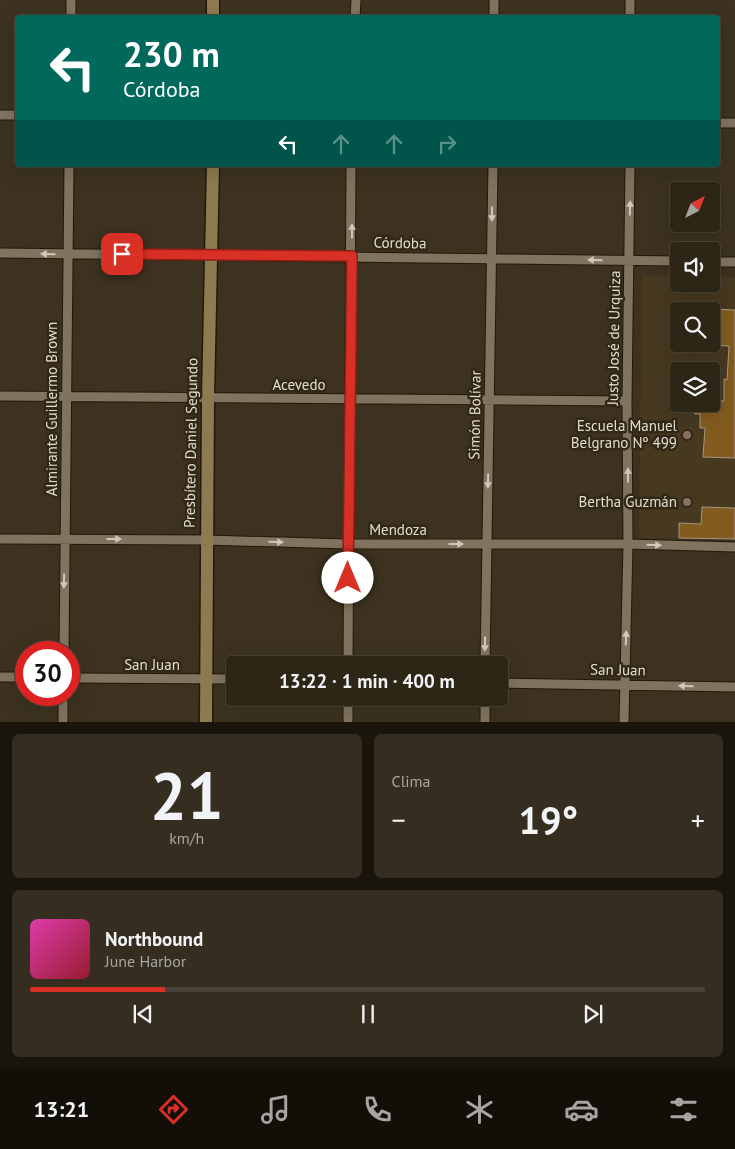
<!DOCTYPE html>
<html lang="es">
<meta charset="utf-8">
<style>
body{margin:0;font-family:"PT Sans",sans-serif;background:#352e20;color:#f1f3f6;height:100vh;display:flex;flex-direction:column;font-size:19px;white-space:nowrap}
*{box-sizing:border-box;margin:0}
p{font-size:16px;color:#a7a5a1}
.icon{flex:none;width:28px;height:28px;fill:none;stroke:currentColor;stroke-width:2;stroke-linecap:round;stroke-linejoin:round}
.map{position:relative;height:722px;overflow:hidden}
.side{display:flex;flex-direction:column;gap:12px;padding:12px;background:#19150d;flex:1}
.side>*{flex:none}
.hud{position:absolute;left:15px;top:15px;width:705px;height:152px;border-radius:5px;box-shadow:0 5px 20px #0002,0 0 0 1px #484336;background:#00695c;color:#fff;overflow:hidden}
.needle{width:32px;rotate:42deg}
.fabs{position:absolute;left:670px;top:182px;display:grid;gap:10px}
.fabs a{display:grid;place-items:center;width:50px;height:50px;border-radius:5px;background:#2d2617;box-shadow:0 5px 20px #0002,0 0 0 1px #484336;font-size:25px}
.speed{position:absolute;left:15px;top:641px;display:flex;gap:10px;font-size:25px;font-weight:700;text-align:center}
.speed>*{display:grid;place-content:center;width:65px;height:65px;border-radius:50%;background:#2d2617;box-shadow:0 5px 20px #0002,0 0 0 1px #484336;line-height:1}
.speed .limit{border:8px solid #d22;background:#fff;color:#111}
.pin{position:absolute;display:grid;place-items:center;width:42px;height:42px;color:#fff;margin:-21px;border-radius:10px;box-shadow:0 2px 8px #0006}
.me{position:absolute;width:55px;margin:-28px;rotate:0deg;stroke-linejoin:round;filter:drop-shadow(0 0 4px #0008)}
.turn{display:flex;align-items:center;gap:18px;height:105px;padding:0 25px;font-size:22px}
.turn .icon{width:65px;height:65px;stroke-width:2.5}
.turn b{display:block;font-size:35px;line-height:42px}
.lanes{display:flex;align-items:center;height:48px;padding:0 25px;background:#0003;justify-content:center;gap:25px;direction:ltr}
.lanes .off{opacity:.35}
.big{font-size:38px;font-weight:700;line-height:1.1}
.side .widget{flex:1;display:flex;flex-direction:column;justify-content:center;gap:8px;min-width:0;padding:0 18px;border-radius:8px;background:#352e20}
.side .dial{align-items:center;gap:0}
.dial b{font-size:65px;line-height:1}
.song{display:flex;align-items:center;gap:15px}
.cover{width:60px;height:60px;border-radius:8px;background:linear-gradient(135deg,hsl(320 70% 55%),hsl(350 70% 35%))}
.played{height:5px;border-radius:2px;background:linear-gradient(90deg,#d93025 20%,#484336 20%)}
.keys{display:flex;justify-content:space-around;direction:ltr}
.heat{display:flex;justify-content:space-between;align-items:center;font-size:28px;direction:ltr}
.side .tiles{flex:1;display:grid;gap:12px;grid-template-columns:1fr 1fr}
.widget:last-child{grid-column:span 2}
.trip{position:absolute;left:226px;top:656px;width:282px;height:50px;border-radius:5px;background:#2d2617;box-shadow:0 5px 20px #0002,0 0 0 1px #484336;font-weight:700;line-height:50px;text-align:center}
.dock{display:flex;height:80px;justify-content:space-around;align-items:center;background:#120f09;color:#a7a5a1}
.dock .icon{width:35px;height:35px}
.dock .on{color:#d93025}
.dock b{font-size:22px;color:#f1f3f6}
.map>svg:first-child{display:block}
</style>
<div class="map">
<svg width="735" height="722" viewBox="0 0 735 722">
<rect width="100%" height="100%" fill="#3c321f"/>
<path fill="#473920" fill-rule="evenodd" d="M 642,275 L 679,276 L 679,284 L 711,284 L 711,276 L 735,277 L 735,539 L 639,538 ZM 679,311 L 711,311 L 711,344 L 679,344 ZM 679,371 L 711,371 L 711,404 L 679,404 Z"/>
<path fill="#835b1e" stroke="#a69783" d="M 711,309 L 735,310 L 735,458 L 703,457 L 705,428 L 700,428 L 700,414 L 695,414 L 692,409 L 695,404 L 711,404 L 711,400 L 724,401 L 724,379 L 727,380 L 729,346 L 711,345 Z
M 702,507 L 735,508 L 735,539 L 679,538 L 679,523 L 701,524 Z"/>
<g fill="none" stroke-linecap="round" stroke-linejoin="round">
<defs>
<path id="minor" d="M 630,0 L 630,18
M 71,18 L 71,0
M 355,18 L 356,0
M 494,18 L 494,0
M 0,115 L 18,115
M 718,123 L 735,123
M 0,253 L 679,261
M 711,262 L 735,262
M 0,396 L 627,401
M 0,539 L 206,540 L 348,544 L 628,544 L 735,547
M 64,652 L 69,165
M 348,665 L 351,165
M 485,665 L 493,165
M 0,677 L 26,677
M 69,678 L 235,679
M 500,683 L 735,687
M 63,722 L 63,695
M 348,722 L 348,698
M 485,722 L 485,698
M 624,722 L 628,544 L 627,401 L 630,165"/>
<path id="secondary" d="M 213,0 L 213,18
M 206,722 L 208,398 L 213,165"/>
</defs>
<use href="#minor" stroke="#231907" stroke-width="11"/>
<use href="#secondary" stroke="#231907" stroke-width="15"/>
<use href="#minor" stroke="#807460" stroke-width="9"/>
<use href="#secondary" stroke="#8e7a50" stroke-width="12"/>
</g>
<defs><path id="oneway-solid" d="M-6-.8H1V-3.2L6.5 0L1 3.2V.8H-6Z" transform="scale(1.25)"/></defs>
<g fill="#cfc7ba">
<use href="#oneway-solid" transform="translate(630 208) rotate(-89)"/>
<use href="#oneway-solid" transform="translate(492 214) rotate(91)"/>
<use href="#oneway-solid" transform="translate(352 231) rotate(-90)"/>
<use href="#oneway-solid" transform="translate(48 254) rotate(-179)"/>
<use href="#oneway-solid" transform="translate(595 260) rotate(-179)"/>
<use href="#oneway-solid" transform="translate(628 475) rotate(-90)"/>
<use href="#oneway-solid" transform="translate(488 481) rotate(91)"/>
<use href="#oneway-solid" transform="translate(114 539)"/>
<use href="#oneway-solid" transform="translate(276 542) rotate(2)"/>
<use href="#oneway-solid" transform="translate(456 544)"/>
<use href="#oneway-solid" transform="translate(654 545) rotate(2)"/>
<use href="#oneway-solid" transform="translate(64 581) rotate(91)"/>
<use href="#oneway-solid" transform="translate(626 638) rotate(-88)"/>
<use href="#oneway-solid" transform="translate(485 644) rotate(91)"/>
<use href="#oneway-solid" transform="translate(686 686) rotate(-178)"/>
</g>
<g fill="none" stroke-linecap="round" stroke-linejoin="round">
<defs>
<path id="route" d="M 122,254 L 352,256 L 348,578"/>
</defs>
<use href="#route" stroke="#8d1f18" stroke-width="12"/>
<use href="#route" stroke="#d93025" stroke-width="9"/>
</g>
<g fill="#8d6e63" stroke="#312815" stroke-width="2">
<circle cx="687" cy="435" r="5"/>
<circle cx="687" cy="502" r="5"/>
</g>
<g text-anchor="middle" stroke-width="5" stroke-linejoin="round" paint-order="stroke">
<g font-size="15" fill="#e3dcd1" stroke="#312815">
<text transform="translate(400 243) rotate(1)" y="5">Córdoba</text>
<text transform="translate(614 338) rotate(-89)" y="5">Justo José de Urquiza</text>
<text x="299" y="390">Acevedo</text>
<text transform="translate(52 409) rotate(-90)" y="5">Almirante Guillermo Brown</text>
<text transform="translate(475 415) rotate(-89)" y="5">Simón Bolívar</text>
<text transform="translate(191 443) rotate(-89)" y="5">Presbítero Daniel Segundo</text>
<text x="398" y="535">Mendoza</text>
<text x="152" y="670">San Juan</text>
<text transform="translate(618 670) rotate(1)" y="5">San Juan</text>
</g>
<g font-size="15" fill="#e3dcd1" stroke="#312815" text-anchor="end">
<text x="677" y="431">Escuela Manuel<tspan x="677" dy="17">Belgrano Nº 499</tspan></text>
<text x="677" y="507">Bertha Guzmán</text>
</g>
</g>
</svg>
<div class="fabs">
<a><svg class="needle" viewBox="-14 -14 28 28"><path d="M0-13l5 13h-10z" fill="#e53935"/><path d="M0 13l5-13h-10z" fill="#a7a5a1"/></svg></a>
<a><svg class="icon" aria-label="sound" viewBox="0 0 24 24"><path d="M4 9h4l5-4v14l-5-4H4zM17 9q2 3 0 6"/></svg></a>
<a><svg class="icon" aria-label="search" viewBox="0 0 24 24"><circle cx="10" cy="10" r="6"/><path d="M15 15l6 6"/></svg></a>
<a><svg class="icon" aria-label="layers" viewBox="0 0 24 24"><path d="M12 4l9 5-9 5-9-5zM3 14l9 5 9-5"/></svg></a>
</div>
<div class="speed"><div class="limit">30</div></div>
<div class="pin" style="left:122px;top:254px;background:#d93025"><svg class="icon" aria-label="arrive" viewBox="0 0 24 24"><path d="M6 21V4h12l-3 4 3 4H6"/></svg></div>
<svg class="me" style="left:348px;top:578px" viewBox="-20 -20 40 40"><circle r="19" fill="#fff"/><path d="M0-13L10 11 0 6-10 11z" fill="#d93025"/></svg>
<div class="trip">13:22 · 1 min · 400 m</div>
<div class="hud">
<div class="turn"><svg class="icon" aria-label="left" viewBox="0 0 24 24"><path d="M17 20v-9H6M10 6l-5 5 5 5"/></svg><div><b>230 m</b>Córdoba</div></div>
<div class="lanes"><svg class="icon" aria-label="left" viewBox="0 0 24 24"><path d="M17 20v-9H6M10 6l-5 5 5 5"/></svg><svg class="icon off" aria-label="ahead" viewBox="0 0 24 24"><path d="M12 20V5M6 11l6-6 6 6"/></svg><svg class="icon off" aria-label="ahead" viewBox="0 0 24 24"><path d="M12 20V5M6 11l6-6 6 6"/></svg><svg class="icon off" aria-label="right" viewBox="0 0 24 24"><path d="M7 20v-9h11M14 6l5 5-5 5"/></svg></div>
</div>
</div>
<section class="side">
<div class="tiles">
<div class="widget dial"><b>21</b><p>km/h</p></div>
<div class="widget"><p>Clima</p>
<div class="heat"><a>−</a><b class="big">19°</b><a>+</a></div>
</div>
<div class="widget">
<div class="song"><i class="cover"></i><div><b>Northbound</b><p>June Harbor</p></div></div>
<div class="played"></div>
<div class="keys"><svg class="icon" aria-label="previous" viewBox="0 0 24 24"><path d="M18 5L8 12l10 7zM5 5v14"/></svg><svg class="icon" aria-label="pause" viewBox="0 0 24 24"><path d="M8 5v14M16 5v14"/></svg><svg class="icon" aria-label="next" viewBox="0 0 24 24"><path d="M6 5l10 7-10 7zM19 5v14"/></svg></div>
</div>
</div>
</section>
<nav class="dock">
<b>13:21</b>
<svg class="icon on" aria-label="directions" viewBox="0 0 24 24"><path d="M12 3l9 9-9 9-9-9zM9 14v-3h6M13 9l2 2-2 2"/></svg>
<svg class="icon" aria-label="music" viewBox="0 0 24 24"><path d="M9 18V5l10-2v13"/><circle cx="6" cy="18" r="3"/><circle cx="16" cy="16" r="3"/></svg>
<svg class="icon" aria-label="phone" viewBox="0 0 24 24"><path d="M5 4h4l2 5-3 2q2 4 5 5l2-3 5 2v4C11 20 4 13 5 4z"/></svg>
<svg class="icon" aria-label="climate" viewBox="0 0 24 24"><path d="M12 3v18M4 7l16 10M4 17L20 7"/></svg>
<svg class="icon" aria-label="car" viewBox="0 0 24 24"><path d="M5 17H2v-5l4-1 3-4h7l3 4 3 1v5h-3M9 17h6M6 11h13"/><circle cx="7" cy="17" r="2"/><circle cx="17" cy="17" r="2"/></svg>
<svg class="icon" aria-label="filters" viewBox="0 0 24 24"><path d="M4 7h16M4 17h16"/><circle cx="9" cy="7" r="2"/><circle cx="15" cy="17" r="2"/></svg>
</nav>
